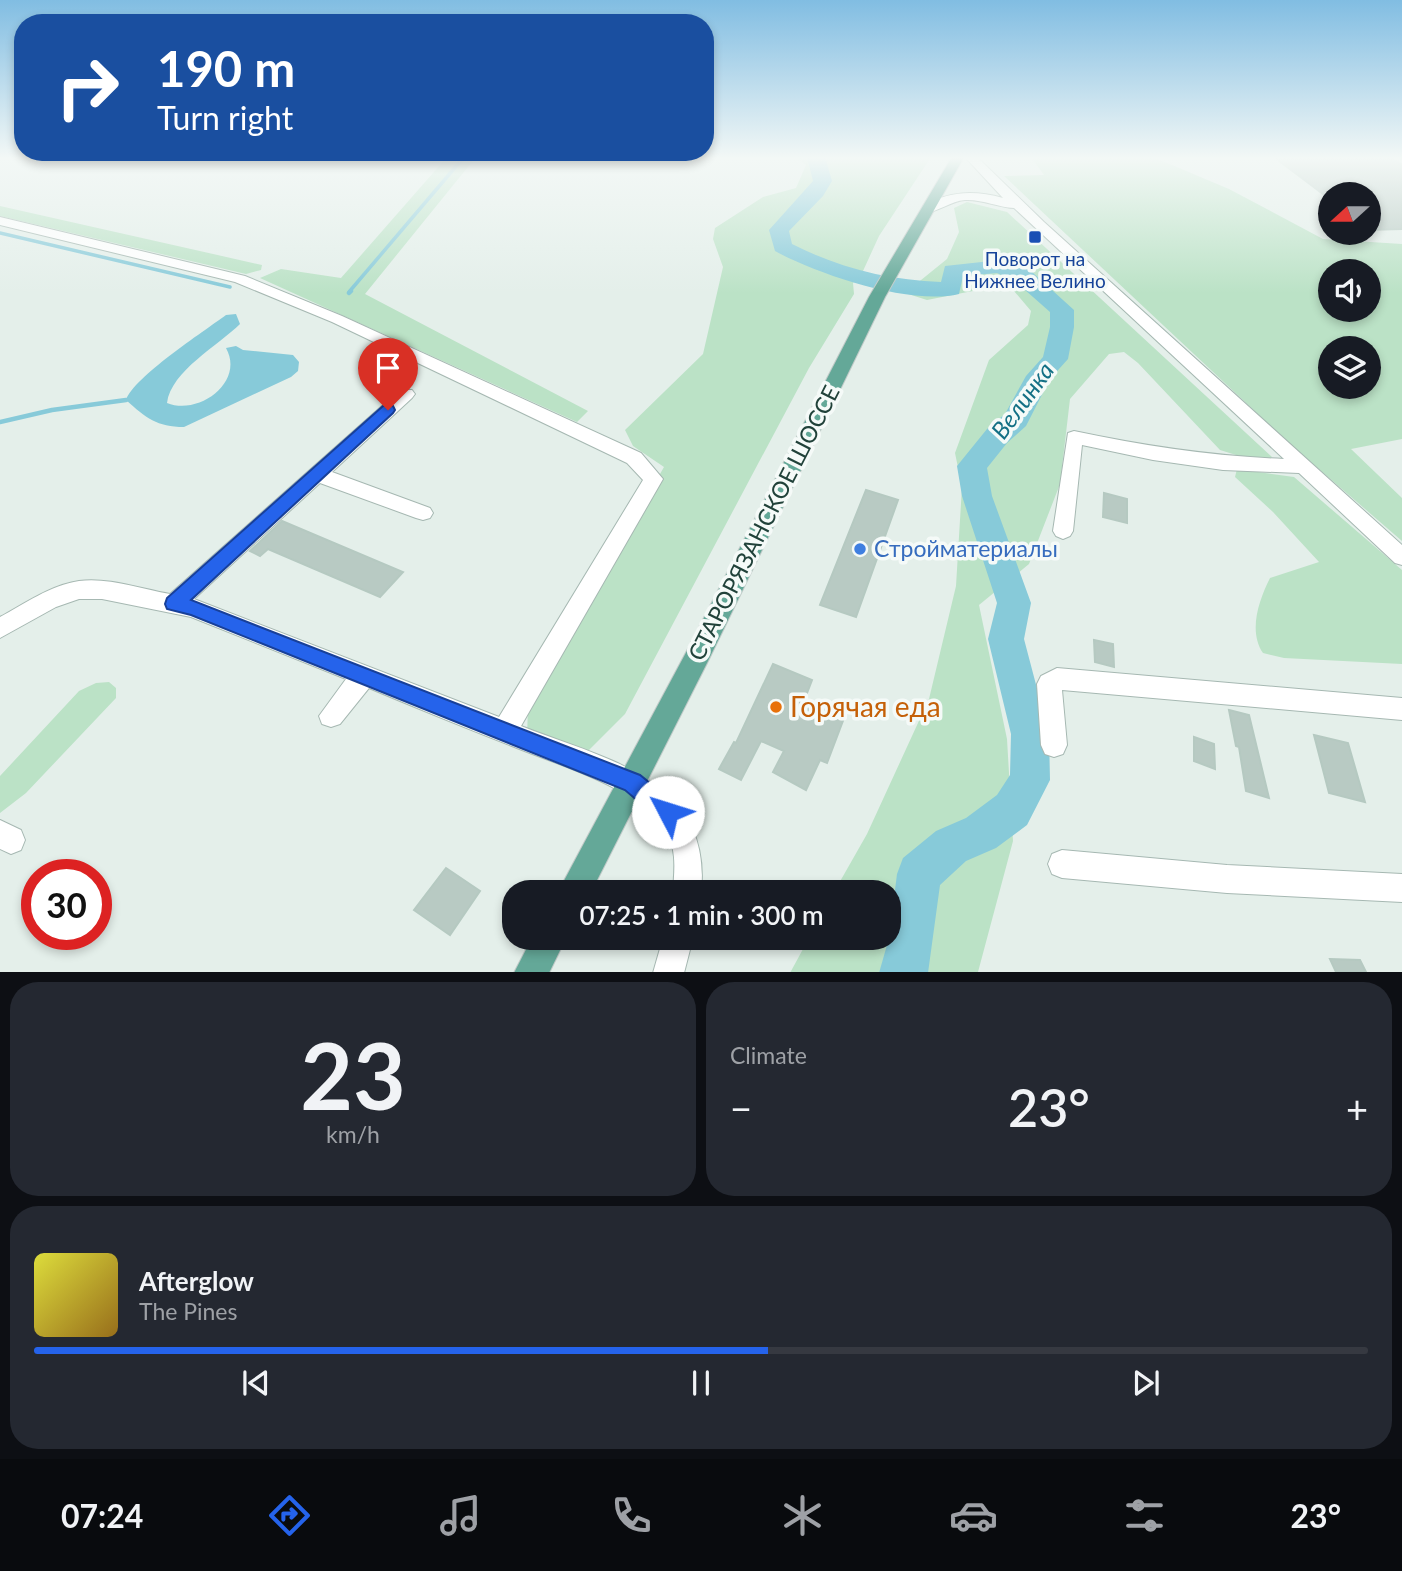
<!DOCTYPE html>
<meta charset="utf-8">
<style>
body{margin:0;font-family:Lato,sans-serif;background:#242831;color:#f1f3f6;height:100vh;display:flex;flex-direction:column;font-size:26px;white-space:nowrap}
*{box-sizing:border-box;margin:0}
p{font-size:23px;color:#9ea1a6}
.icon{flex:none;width:38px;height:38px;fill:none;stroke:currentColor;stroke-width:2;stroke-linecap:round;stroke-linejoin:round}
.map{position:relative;height:972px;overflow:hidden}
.panel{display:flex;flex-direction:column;gap:10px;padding:10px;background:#0d0f14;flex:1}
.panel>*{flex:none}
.banner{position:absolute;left:14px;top:14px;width:700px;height:147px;border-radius:28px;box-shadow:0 4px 10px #0003;background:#1a4fa0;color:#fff;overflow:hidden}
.needle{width:46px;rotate:249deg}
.fabs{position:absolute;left:1318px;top:182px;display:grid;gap:14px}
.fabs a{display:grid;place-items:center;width:63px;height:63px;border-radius:50%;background:#171b24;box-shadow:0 4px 10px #0003;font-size:35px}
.speed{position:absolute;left:21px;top:859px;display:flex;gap:14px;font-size:35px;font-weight:700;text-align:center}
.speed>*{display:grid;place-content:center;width:91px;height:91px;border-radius:50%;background:#171b24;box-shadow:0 4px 10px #0003;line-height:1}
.speed .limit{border:10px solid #d22;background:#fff;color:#111}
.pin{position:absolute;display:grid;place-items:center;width:60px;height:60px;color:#fff;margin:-72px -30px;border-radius:50% 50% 50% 0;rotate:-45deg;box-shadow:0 0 7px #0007}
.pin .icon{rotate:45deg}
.me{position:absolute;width:77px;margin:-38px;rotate:310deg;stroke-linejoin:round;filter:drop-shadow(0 0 5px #0008)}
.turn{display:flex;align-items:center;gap:24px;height:147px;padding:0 28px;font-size:32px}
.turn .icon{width:91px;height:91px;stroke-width:2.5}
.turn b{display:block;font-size:49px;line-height:60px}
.big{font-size:52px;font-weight:600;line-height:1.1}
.panel .tile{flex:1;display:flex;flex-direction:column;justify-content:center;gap:10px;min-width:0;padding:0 24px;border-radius:28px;background:#242831}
.panel .dial{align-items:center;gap:0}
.dial b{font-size:91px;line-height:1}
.song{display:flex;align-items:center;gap:21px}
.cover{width:84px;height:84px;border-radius:10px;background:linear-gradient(135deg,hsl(60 70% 55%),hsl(40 70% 35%))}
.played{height:7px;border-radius:4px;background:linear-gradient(90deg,#2563eb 55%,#363941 55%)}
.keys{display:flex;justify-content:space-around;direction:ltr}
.heat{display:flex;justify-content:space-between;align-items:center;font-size:38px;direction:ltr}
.panel .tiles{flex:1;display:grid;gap:10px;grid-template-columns:1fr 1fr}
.tile:last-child{grid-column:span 2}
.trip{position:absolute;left:502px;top:880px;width:399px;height:70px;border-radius:28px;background:#171b24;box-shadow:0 4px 10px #0003;font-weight:600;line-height:70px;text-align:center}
.menu{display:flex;height:112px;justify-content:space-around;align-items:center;background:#090b0e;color:#9ea1a6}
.menu .icon{width:49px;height:49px}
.menu .selected{color:#2563eb}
.menu b{font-size:32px;color:#f1f3f6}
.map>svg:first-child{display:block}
</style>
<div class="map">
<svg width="1402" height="973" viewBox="0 0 1402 973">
<rect width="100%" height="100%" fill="#e4efea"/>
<path fill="#bbe2c6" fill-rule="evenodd" d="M 447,157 L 476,157 L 365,294 L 588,411 L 577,422 L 260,278 L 281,269 L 341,278 Z
M 796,157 L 931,157 L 879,236 L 863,271 L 853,283 L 854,294 L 809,368 L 625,714 L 589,750 L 568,750 L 527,738 L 528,705 L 664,467 L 633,446 L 625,430 L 703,354 L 723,267 L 713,239 L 715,228 L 763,197 L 796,188 L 806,165 Z
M 1031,157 L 1153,157 L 1229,189 L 1323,239 L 1402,244 L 1402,439 L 1351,449 L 1402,498 L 1402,541 L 1291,445 L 1004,176 L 1044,175 ZM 1330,271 L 1368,271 L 1368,310 L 1330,310 ZM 1330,348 L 1368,348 L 1368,387 L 1330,387 Z
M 967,202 L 1007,212 L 1272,457 L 1267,461 L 1249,459 L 1220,450 L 1138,363 L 1124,352 L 1109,354 L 1070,399 L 1060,484 L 1029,564 L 979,605 L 1007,739 L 1013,841 L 978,972 L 790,973 L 809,938 L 889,938 L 889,892 L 834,892 L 867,834 L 929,699 L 956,586 L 962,487 L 955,453 L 989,360 L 1028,325 L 1031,311 L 1014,291 L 998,286 L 927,300 L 905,293 L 947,259 L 959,232 L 954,208 Z
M 0,206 L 262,265 L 261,270 L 246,274 L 0,216 Z
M 1237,469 L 1294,477 L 1402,570 L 1402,664 L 1284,658 L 1263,653 C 1248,631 1259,600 1270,578 L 1319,562 L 1273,512 L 1235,477 Z
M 109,682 L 116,688 L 116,698 L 26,793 L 0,813 L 0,776 L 79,691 L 96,683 Z"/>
<path fill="#87cad9" d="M 236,314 L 240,324 C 219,345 171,371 167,403 C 199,416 245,382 226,348 L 236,346 L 243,350 L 293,355 L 299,362 L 298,371 L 291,377 L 184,427 C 157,427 146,418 126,400 C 134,377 203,332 226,315 Z"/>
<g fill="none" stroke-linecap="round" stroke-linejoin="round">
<path stroke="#87cad9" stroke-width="3.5" d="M 0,233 L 230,287
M 349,292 L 464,157"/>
<path stroke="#87cad9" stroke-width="4.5" d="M 349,293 L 351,291
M 0,422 L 52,410 L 126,400"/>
<path fill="#87cad9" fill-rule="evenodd" d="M 807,157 L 825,157 L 832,181 L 823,196 L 789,231 L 792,244 C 839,268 888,280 941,282 L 945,266 L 1000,260 L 1008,261 L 1031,271 L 1074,310 L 1074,327 L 1068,359 L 1050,379 L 1026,426 L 1007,443 L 987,468 L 992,496 L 1031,603 L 1024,639 L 1049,734 L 1050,780 L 1027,825 L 996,848 L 966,861 L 940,885 L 928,973 L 879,973 L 889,938 L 897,874 L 903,858 L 936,831 L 966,818 L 997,795 L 1010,775 L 1011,734 L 988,639 L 997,603 L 962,496 L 957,466 L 987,429 L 1005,414 L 1026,376 L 1043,357 L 1050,327 L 1050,312 L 1015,281 L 997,273 L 963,276 L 959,294 C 911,306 817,274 775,251 L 769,230 L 813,181 Z"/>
</g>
<path fill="#b8cac3" stroke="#b5c9c1" stroke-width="2" d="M 1274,157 L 1389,157 L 1402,165 L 1402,229 L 1368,230 L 1368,194 L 1323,194 Z
M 866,490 L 898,500 L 856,617 L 820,605 Z
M 1104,493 L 1127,499 L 1127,523 L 1103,517 Z
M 282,521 L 403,572 L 380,597 L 268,549 L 260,556 L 250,551 Z
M 1094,640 L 1113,644 L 1114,667 L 1095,662 Z
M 773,664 L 812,680 L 804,701 L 844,718 L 827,763 L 820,760 L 806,790 L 773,772 L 784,751 L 761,741 L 741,780 L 719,769 L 734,742 L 736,743 Z
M 1229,710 L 1249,715 L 1269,798 L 1246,791 L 1239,747 L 1236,746 Z
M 1314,735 L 1348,743 L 1365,802 L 1329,793 Z
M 1194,737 L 1214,744 L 1215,769 L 1194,761 Z
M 446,868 L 480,891 L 450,935 L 414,910 Z
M 1330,959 L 1360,960 L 1366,972 L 1336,972 Z"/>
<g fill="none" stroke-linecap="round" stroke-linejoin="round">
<defs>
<path id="minor" d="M 965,157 L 977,157 L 1044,222 L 1402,545 L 1402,565 L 1395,563 L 1299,473 L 1223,470 L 1153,460 L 1082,445 L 1073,531 L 1070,536 L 1063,539 L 1056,536 L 1053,531 L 1068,433 L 1074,431 C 1144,446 1212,456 1284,459 L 1014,208 C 997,207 982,199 965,200 C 950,201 936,214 923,212 L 923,206 C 949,191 974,190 1003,198 Z
M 0,217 L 245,276 L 342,316 L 641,453 L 663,479 L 521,726 C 605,759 713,779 701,892 L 673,892 C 674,872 678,849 665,831 C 632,784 563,767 512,746 C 464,727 416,708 369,688 L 340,724 L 331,727 L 322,724 L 319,716 L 346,679 L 191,617 L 102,599 L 79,599 L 56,607 L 0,638 L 0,617 C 24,604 51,585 79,581 C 108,577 141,589 170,594 L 400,390 L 412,390 L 415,394 L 412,398 L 332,472 L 430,508 L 433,513 L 430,518 L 423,520 L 416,518 L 320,483 L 194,599 L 499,717 L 643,480 L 627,463 L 332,322 L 235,282 L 0,225 Z
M 1057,668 L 1402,698 L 1402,720 L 1062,690 L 1067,745 L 1063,754 L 1054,757 L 1045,754 L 1041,745 L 1037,684 L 1041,676 Z
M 0,820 L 21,830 L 25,840 L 21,850 L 11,854 L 0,849 Z
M 1062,850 L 1227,865 L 1402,874 L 1402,902 L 1227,893 L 1062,878 L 1052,874 L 1048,864 L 1052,854 Z
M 663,938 L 693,938 L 684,973 L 653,973 Z"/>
<path id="major" d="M 952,157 L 964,157 L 885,297 L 707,663 L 591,892 L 558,892 L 689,647 L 869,297 Z
M 532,938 L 566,938 L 549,973 L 514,973 Z"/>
</defs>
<use href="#minor" stroke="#a6b8b2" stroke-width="2"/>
<use href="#major" stroke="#c1cac8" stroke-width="2"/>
<use href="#minor" fill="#fff" fill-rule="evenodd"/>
<use href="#major" fill="#64a898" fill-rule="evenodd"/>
</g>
<linearGradient id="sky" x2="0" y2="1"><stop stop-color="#81bde2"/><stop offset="0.54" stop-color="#f3f8f6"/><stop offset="1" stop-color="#f3f8f6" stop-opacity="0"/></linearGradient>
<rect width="1402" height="293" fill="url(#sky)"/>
<path fill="#2563eb" stroke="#184099" stroke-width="2" d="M 388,405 L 393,406 L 395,410 L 393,413 L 191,600 L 640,775 L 676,804 L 679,812 L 676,820 L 668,824 L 660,820 L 625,790 L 191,615 L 167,609 L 165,604 L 167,598 L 383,406 Z"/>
<rect fill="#1a4fb4" stroke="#f5faf8" stroke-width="2.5" x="1028" y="230" width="14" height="14" rx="3.5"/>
<circle fill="#3f7fe0" stroke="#f5faf8" stroke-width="2.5" cx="860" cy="549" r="7"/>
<circle fill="#e8710a" stroke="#f5faf8" stroke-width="2.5" cx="776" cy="707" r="7"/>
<g text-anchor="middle" stroke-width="7" stroke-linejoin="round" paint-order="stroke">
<g font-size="19" fill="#164399" stroke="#f5faf8">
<text x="1035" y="266">Поворот на<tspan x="1035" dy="22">Нижнее Велино</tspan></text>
</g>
<g font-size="23" fill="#21423a" stroke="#f5faf8">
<text transform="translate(764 523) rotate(-63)" y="8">СТАРОРЯЗАНСКОЕ ШОССЕ</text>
</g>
<g font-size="23" fill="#366cbe" stroke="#f5faf8" text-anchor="start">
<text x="874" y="557">Стройматериалы</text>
</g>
<g font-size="24" font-style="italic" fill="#147085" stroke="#f5faf8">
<text transform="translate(1023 401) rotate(-54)" y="8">Велинка</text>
</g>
<g font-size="28" fill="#c56008" stroke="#f5faf8" text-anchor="start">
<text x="790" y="717">Горячая еда</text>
</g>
</g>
</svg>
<div class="fabs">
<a><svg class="needle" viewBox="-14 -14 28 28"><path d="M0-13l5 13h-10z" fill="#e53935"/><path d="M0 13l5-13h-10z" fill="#9ea1a6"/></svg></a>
<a><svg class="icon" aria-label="sound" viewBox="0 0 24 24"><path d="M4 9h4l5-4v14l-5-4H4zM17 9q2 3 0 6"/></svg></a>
<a><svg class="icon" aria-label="layers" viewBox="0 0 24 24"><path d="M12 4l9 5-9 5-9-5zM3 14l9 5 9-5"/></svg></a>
</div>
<div class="speed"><div class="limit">30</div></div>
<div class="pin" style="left:388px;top:410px;background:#d93025"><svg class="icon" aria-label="arrive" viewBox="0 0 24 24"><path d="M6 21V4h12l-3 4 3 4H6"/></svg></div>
<svg class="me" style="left:668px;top:812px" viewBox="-20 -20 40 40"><circle r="19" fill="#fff"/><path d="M0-13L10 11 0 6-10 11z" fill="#2563eb"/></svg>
<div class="trip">07:25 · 1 min · 300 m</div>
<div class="banner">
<div class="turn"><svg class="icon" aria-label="right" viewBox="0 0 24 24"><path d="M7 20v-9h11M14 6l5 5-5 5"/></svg><div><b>190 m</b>Turn right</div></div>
</div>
</div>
<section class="panel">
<div class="tiles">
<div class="tile dial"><b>23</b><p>km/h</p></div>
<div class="tile"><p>Climate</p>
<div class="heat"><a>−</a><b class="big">23°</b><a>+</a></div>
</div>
<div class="tile">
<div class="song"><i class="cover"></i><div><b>Afterglow</b><p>The Pines</p></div></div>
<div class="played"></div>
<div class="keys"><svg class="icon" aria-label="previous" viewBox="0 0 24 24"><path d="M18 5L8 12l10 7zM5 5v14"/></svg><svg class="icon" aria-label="pause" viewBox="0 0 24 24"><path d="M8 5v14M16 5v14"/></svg><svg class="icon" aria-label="next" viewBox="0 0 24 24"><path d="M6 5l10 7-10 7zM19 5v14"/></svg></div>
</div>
</div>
</section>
<nav class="menu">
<b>07:24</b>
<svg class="icon selected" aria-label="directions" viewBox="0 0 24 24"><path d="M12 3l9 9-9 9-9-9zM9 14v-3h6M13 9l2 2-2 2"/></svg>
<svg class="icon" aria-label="music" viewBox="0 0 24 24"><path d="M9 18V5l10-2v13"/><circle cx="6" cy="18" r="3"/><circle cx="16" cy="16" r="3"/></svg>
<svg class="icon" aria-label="phone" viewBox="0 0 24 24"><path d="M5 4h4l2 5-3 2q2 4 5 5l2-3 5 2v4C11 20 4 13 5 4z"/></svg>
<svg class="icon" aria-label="climate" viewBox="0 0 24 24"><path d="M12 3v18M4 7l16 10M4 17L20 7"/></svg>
<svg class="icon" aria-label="car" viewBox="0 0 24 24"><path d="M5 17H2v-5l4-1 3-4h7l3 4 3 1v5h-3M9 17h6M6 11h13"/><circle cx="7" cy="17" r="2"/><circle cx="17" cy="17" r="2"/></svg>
<svg class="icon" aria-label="filters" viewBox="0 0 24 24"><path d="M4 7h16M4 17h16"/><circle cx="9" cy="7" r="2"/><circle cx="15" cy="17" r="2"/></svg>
<b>23°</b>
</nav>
